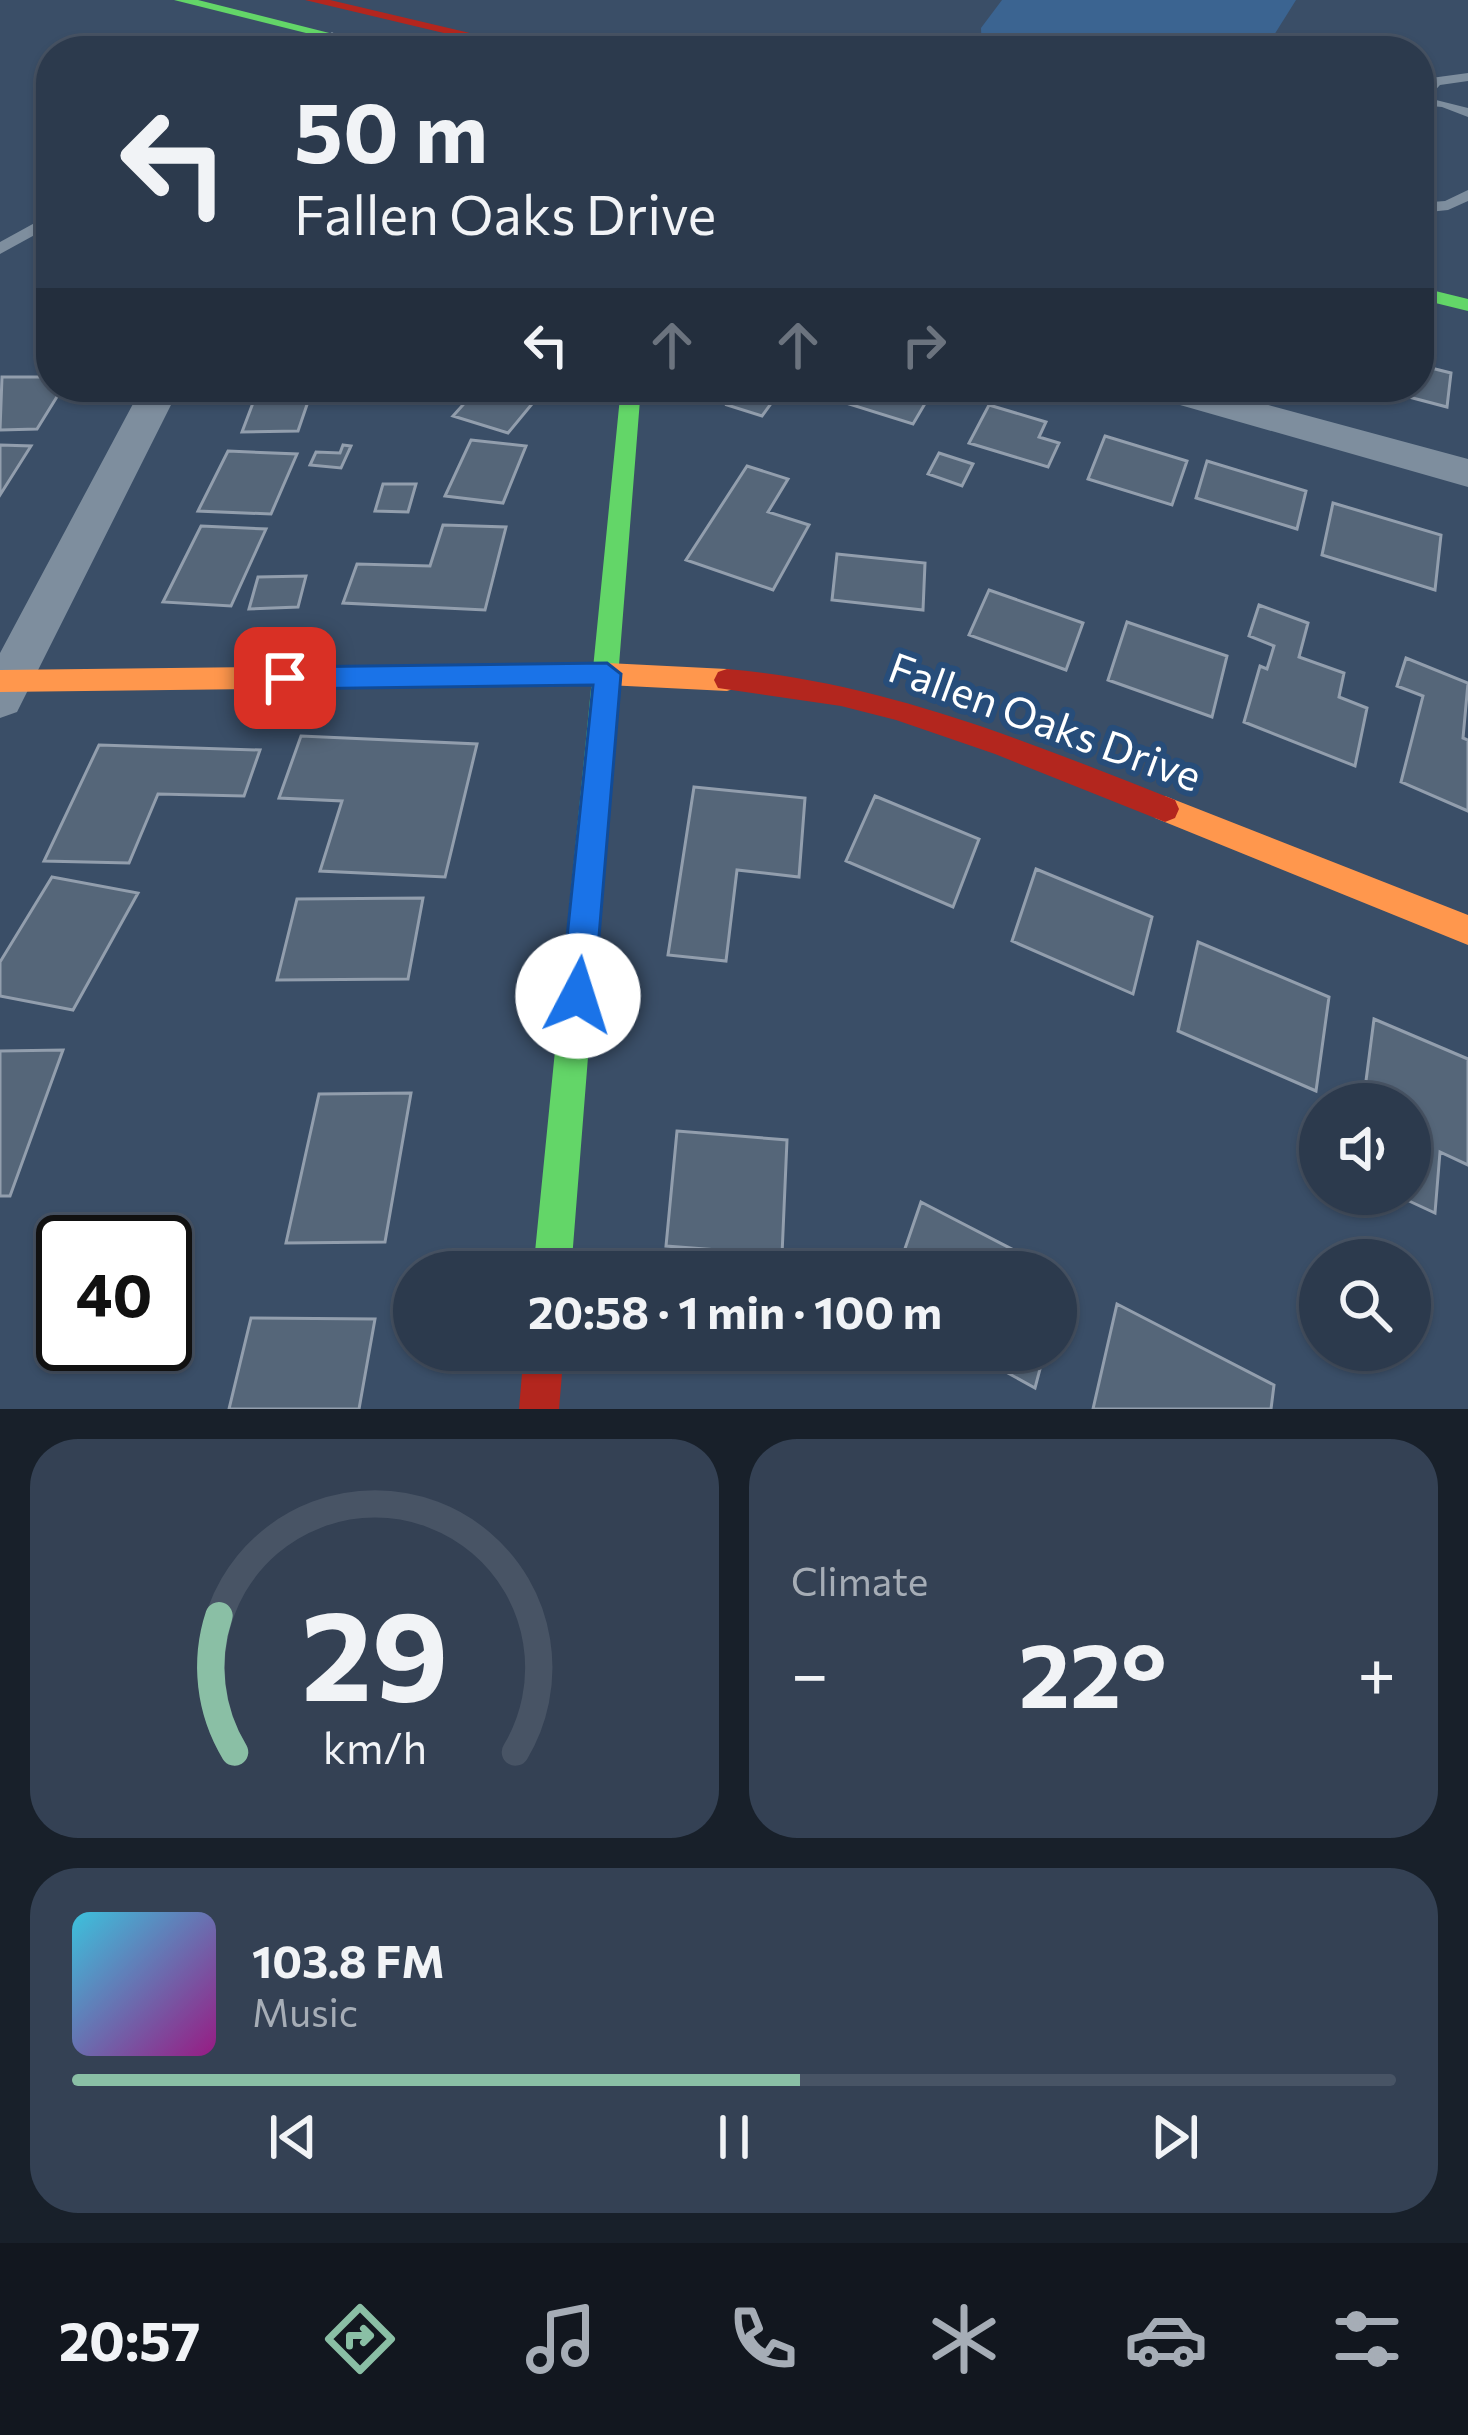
<!DOCTYPE html>
<meta charset="utf-8">
<style>
body{margin:0;font-family:Commissioner,sans-serif;background:#344154;color:#f1f3f6;height:100vh;display:flex;flex-direction:column;font-size:45px;white-space:nowrap}
*{box-sizing:border-box;margin:0}
p{font-size:39px;color:#a6adb6}
.icon{flex:none;width:66px;height:66px;fill:none;stroke:currentColor;stroke-width:2;stroke-linecap:round;stroke-linejoin:round}
.map{position:relative;height:1409px;overflow:hidden}
.panel{display:flex;flex-direction:column;gap:30px;padding:30px;background:#18202a;flex:1}
.panel>*{flex:none}
.banner{position:absolute;left:36px;top:36px;width:1398px;height:366px;border-radius:48px;box-shadow:0 3px 9px #0004,0 0 0 3px #485465;background:#2c3a4d;color:#f1f3f6;overflow:hidden}
.controls{position:absolute;left:1299px;top:1083px;display:grid;gap:24px}
.controls a{display:grid;place-items:center;width:132px;height:132px;border-radius:50%;background:#2c3a4d;box-shadow:0 3px 9px #0004,0 0 0 3px #485465;font-size:60px}
.speed{position:absolute;left:36px;top:1215px;display:flex;gap:24px;font-size:60px;font-weight:700;text-align:center}
.speed>*{display:grid;place-content:center;width:156px;height:156px;border-radius:50%;background:#2c3a4d;box-shadow:0 3px 9px #0004,0 0 0 3px #485465;line-height:1}
.speed .limit{border:6px solid #111;border-radius:18px;background:#fff;color:#111}
.pin{position:absolute;display:grid;place-items:center;width:102px;height:102px;color:#fff;margin:-51px;border-radius:24px;box-shadow:0 6px 18px #0006}
.me{position:absolute;width:132px;margin:-66px;rotate:5deg;stroke-linejoin:round;filter:drop-shadow(0 0 9px #0008)}
.turn{display:flex;align-items:center;gap:42px;height:252px;padding:0 60px;font-size:54px}
.turn .icon{width:156px;height:156px;stroke-width:2.5}
.turn b{display:block;font-size:84px;line-height:102px}
.lanes{display:flex;align-items:center;height:114px;padding:0 60px;background:#0003;justify-content:center;gap:60px;direction:ltr}
.lanes .off{opacity:.35}
.big{font-size:90px;font-weight:700;line-height:1.1}
.panel .card{flex:1;display:flex;flex-direction:column;justify-content:center;gap:18px;min-width:0;padding:0 42px;border-radius:48px;background:#344154}
.panel .dial{align-items:center;gap:0}
.dial svg{height:312px;overflow:visible;fill:none;stroke:#485465;stroke-width:7;stroke-linecap:round;text-anchor:middle}
.dial text{fill:#f1f3f6;stroke:none}
.song{display:flex;align-items:center;gap:36px}
.cover{width:144px;height:144px;border-radius:18px;background:linear-gradient(135deg,hsl(190 70% 55%),hsl(310 70% 35%))}
.played{height:12px;border-radius:6px;background:linear-gradient(90deg,#8abfa5 55%,#485465 55%)}
.keys{display:flex;justify-content:space-around;direction:ltr}
.heat{display:flex;justify-content:space-between;align-items:center;font-size:66px;direction:ltr}
.panel .tiles{flex:1;display:grid;gap:30px;grid-template-columns:1fr 1fr}
.card:last-child{grid-column:span 2}
.trip{position:absolute;left:393px;top:1251px;width:684px;height:120px;border-radius:60px;background:#2c3a4d;box-shadow:0 3px 9px #0004,0 0 0 3px #485465;font-weight:700;line-height:120px;text-align:center}
.tabs{display:flex;height:192px;justify-content:space-around;align-items:center;background:#12171f;color:#a6adb6}
.tabs .icon{width:84px;height:84px}
.tabs .active{color:#8abfa5}
.tabs b{font-size:54px;color:#f1f3f6}
.map>svg:first-child{display:block}
</style>
<div class="map">
<svg width="1468" height="1409" viewBox="0 0 1468 1409">
<rect width="100%" height="100%" fill="#3a4e67"/>
<path fill="#3b6491" d="M 1002,0 L 1296,0 L 1264,51 L 982,51 L 981,28 Z"/>
<path fill="#556679" stroke="#929ead" stroke-width="3" d="M 1419,365 L 1451,373 L 1447,407 L 1371,387 L 1419,387 Z
M 2,377 L 51,377 L 51,387 L 63,387 L 37,429 L 0,430 Z
M 259,387 L 313,387 L 298,431 L 242,432 Z
M 479,387 L 546,387 L 508,433 L 453,416 Z
M 740,387 L 783,387 L 762,416 L 727,405 Z
M 844,387 L 922,387 L 933,390 L 913,424 L 836,400 Z
M 989,405 L 1046,422 L 1039,437 L 1059,443 L 1048,467 L 969,443 Z
M 1105,436 L 1187,461 L 1172,505 L 1088,479 Z
M 471,440 L 526,446 L 503,503 L 445,496 Z
M 0,445 L 31,446 L 0,495 Z
M 343,445 L 351,446 L 341,468 L 310,465 L 316,452 L 340,453 Z
M 228,451 L 297,454 L 271,514 L 198,511 Z
M 939,453 L 973,464 L 962,486 L 928,474 Z
M 1207,461 L 1306,491 L 1297,529 L 1196,498 Z
M 747,466 L 788,479 L 768,512 L 809,525 L 773,590 L 686,560 Z
M 383,484 L 416,484 L 408,512 L 375,511 Z
M 1333,503 L 1441,535 L 1435,590 L 1322,555 Z
M 443,525 L 506,527 L 485,610 L 343,603 L 357,564 L 430,566 Z
M 201,526 L 266,529 L 231,606 L 163,602 Z
M 837,554 L 925,563 L 923,610 L 832,600 Z
M 306,576 L 298,607 L 249,609 L 258,577 Z
M 989,590 L 1083,623 L 1066,670 L 969,635 Z
M 1259,605 L 1308,623 L 1299,657 L 1344,673 L 1339,697 L 1367,708 L 1355,766 L 1244,722 L 1260,666 L 1267,669 L 1274,646 L 1249,636 Z
M 1127,622 L 1227,656 L 1212,717 L 1108,680 Z
M 1406,658 L 1468,683 L 1463,738 L 1468,740 L 1468,811 L 1401,782 L 1423,696 L 1397,686 Z
M 301,736 L 477,744 L 445,877 L 320,871 L 342,801 L 279,798 Z
M 99,745 L 260,750 L 244,796 L 158,794 L 129,863 L 44,861 Z
M 694,787 L 805,798 L 799,877 L 737,870 L 726,961 L 668,955 Z
M 875,796 L 979,839 L 953,907 L 846,861 Z
M 1036,869 L 1152,917 L 1133,994 L 1012,941 Z
M 52,877 L 138,893 L 73,1010 L 0,996 L 0,962 Z
M 423,898 L 408,979 L 277,980 L 297,899 Z
M 1198,942 L 1329,997 L 1316,1091 L 1178,1031 Z
M 1374,1019 L 1468,1059 L 1468,1165 L 1440,1152 L 1435,1213 L 1394,1194 L 1410,1194 L 1410,1104 L 1363,1104 Z
M 63,1050 L 10,1196 L 0,1196 L 0,1051 Z
M 411,1093 L 385,1242 L 286,1243 L 319,1094 Z
M 677,1131 L 787,1140 L 782,1255 L 666,1246 Z
M 921,1202 L 1056,1272 L 897,1272 Z
M 1117,1304 L 1274,1385 L 1271,1409 L 1093,1409 Z
M 251,1318 L 375,1319 L 359,1409 L 229,1409 Z
M 966,1350 L 1045,1350 L 1035,1388 Z"/>
<g fill="none" stroke-linecap="round" stroke-linejoin="round">
<path fill="#7e8e9e" fill-rule="evenodd" d="M 332,32 L 338,36 L 319,51 L 305,51 Z
M 1468,73 L 1468,81 L 1440,85 L 1428,98 L 1468,108 L 1468,117 L 1442,107 L 1419,105 L 1419,91 L 1431,78 Z
M 1468,190 L 1468,201 L 1448,210 L 1419,213 L 1419,203 L 1445,201 Z
M 51,214 L 51,226 L 0,254 L 0,242 Z"/>
<path fill="#7e8e9e" fill-rule="evenodd" d="M 142,387 L 180,387 L 17,712 L 0,718 L 0,653 Z
M 1139,387 L 1202,387 L 1468,459 L 1468,487 L 1145,395 Z"/>
<path fill="#63d668" fill-rule="evenodd" d="M 174,0 L 198,0 L 365,42 L 358,46 Z
M 1419,287 L 1468,299 L 1468,311 L 1419,299 Z
M 621,387 L 641,387 L 571,1272 L 533,1272 Z"/>
<path fill="#ff974d" fill-rule="evenodd" d="M 607,663 L 727,669 L 736,672 L 740,680 L 736,688 L 727,691 L 607,685 L 0,692 L 0,670 Z
M 1165,796 L 1468,915 L 1468,945 L 1155,818 L 1151,809 L 1155,800 Z"/>
<path fill="#b3261e" fill-rule="evenodd" d="M 305,0 L 330,0 L 546,51 L 520,51 Z
M 727,669 C 886,683 1028,742 1175,800 L 1179,809 L 1175,818 L 1165,822 L 995,754 L 896,720 L 841,706 L 718,688 L 714,680 L 718,672 Z
M 524,1350 L 564,1350 L 559,1409 L 519,1409 Z"/>
</g>
<path fill="#1a73e8" stroke="#114b97" stroke-width="3" d="M 607,663 L 621,674 L 594,996 L 589,1008 L 578,1012 L 566,1008 L 561,996 L 593,685 L 285,689 L 272,678 L 285,667 Z"/>
<g text-anchor="middle" stroke-width="12" stroke-linejoin="round" paint-order="stroke">
<g font-size="42" fill="#fff" stroke="#274d7a">
<text transform="translate(1045 722) rotate(20)" y="15">Fallen Oaks Drive</text>
</g>
</g>
</svg>
<div class="controls">
<a><svg class="icon" aria-label="sound" viewBox="0 0 24 24"><path d="M4 9h4l5-4v14l-5-4H4zM17 9q2 3 0 6"/></svg></a>
<a><svg class="icon" aria-label="search" viewBox="0 0 24 24"><circle cx="10" cy="10" r="6"/><path d="M15 15l6 6"/></svg></a>
</div>
<div class="speed"><div class="limit">40</div></div>
<div class="pin" style="left:285px;top:678px;background:#d93025"><svg class="icon" aria-label="arrive" viewBox="0 0 24 24"><path d="M6 21V4h12l-3 4 3 4H6"/></svg></div>
<svg class="me" style="left:578px;top:996px" viewBox="-20 -20 40 40"><circle r="19" fill="#fff"/><path d="M0-13L10 11 0 6-10 11z" fill="#1a73e8"/></svg>
<div class="trip">20:58 · 1 min · 100 m</div>
<div class="banner">
<div class="turn"><svg class="icon" aria-label="left" viewBox="0 0 24 24"><path d="M17 20v-9H6M10 6l-5 5 5 5"/></svg><div><b>50 m</b>Fallen Oaks Drive</div></div>
<div class="lanes"><svg class="icon" aria-label="left" viewBox="0 0 24 24"><path d="M17 20v-9H6M10 6l-5 5 5 5"/></svg><svg class="icon off" aria-label="ahead" viewBox="0 0 24 24"><path d="M12 20V5M6 11l6-6 6 6"/></svg><svg class="icon off" aria-label="ahead" viewBox="0 0 24 24"><path d="M12 20V5M6 11l6-6 6 6"/></svg><svg class="icon off" aria-label="right" viewBox="0 0 24 24"><path d="M7 20v-9h11M14 6l5 5-5 5"/></svg></div>
</div>
</div>
<section class="panel">
<div class="tiles">
<div class="card dial"><svg viewBox="0 0 100 80">
<path d="M14 69A42 42 0 1 1 86 69"/>
<path d="M14 69A42 42 0 0 1 10 34" stroke="#8abfa5"/>
<text x="50" y="56" font-size="32" font-weight="700">29</text>
<text x="50" y="72" font-size="11">km/h</text>
</svg></div>
<div class="card"><p>Climate</p>
<div class="heat"><a>−</a><b class="big">22°</b><a>+</a></div>
</div>
<div class="card">
<div class="song"><i class="cover"></i><div><b>103.8 FM</b><p>Music</p></div></div>
<div class="played"></div>
<div class="keys"><svg class="icon" aria-label="previous" viewBox="0 0 24 24"><path d="M18 5L8 12l10 7zM5 5v14"/></svg><svg class="icon" aria-label="pause" viewBox="0 0 24 24"><path d="M8 5v14M16 5v14"/></svg><svg class="icon" aria-label="next" viewBox="0 0 24 24"><path d="M6 5l10 7-10 7zM19 5v14"/></svg></div>
</div>
</div>
</section>
<nav class="tabs">
<b>20:57</b>
<svg class="icon active" aria-label="directions" viewBox="0 0 24 24"><path d="M12 3l9 9-9 9-9-9zM9 14v-3h6M13 9l2 2-2 2"/></svg>
<svg class="icon" aria-label="music" viewBox="0 0 24 24"><path d="M9 18V5l10-2v13"/><circle cx="6" cy="18" r="3"/><circle cx="16" cy="16" r="3"/></svg>
<svg class="icon" aria-label="phone" viewBox="0 0 24 24"><path d="M5 4h4l2 5-3 2q2 4 5 5l2-3 5 2v4C11 20 4 13 5 4z"/></svg>
<svg class="icon" aria-label="climate" viewBox="0 0 24 24"><path d="M12 3v18M4 7l16 10M4 17L20 7"/></svg>
<svg class="icon" aria-label="car" viewBox="0 0 24 24"><path d="M5 17H2v-5l4-1 3-4h7l3 4 3 1v5h-3M9 17h6M6 11h13"/><circle cx="7" cy="17" r="2"/><circle cx="17" cy="17" r="2"/></svg>
<svg class="icon" aria-label="filters" viewBox="0 0 24 24"><path d="M4 7h16M4 17h16"/><circle cx="9" cy="7" r="2"/><circle cx="15" cy="17" r="2"/></svg>
</nav>
